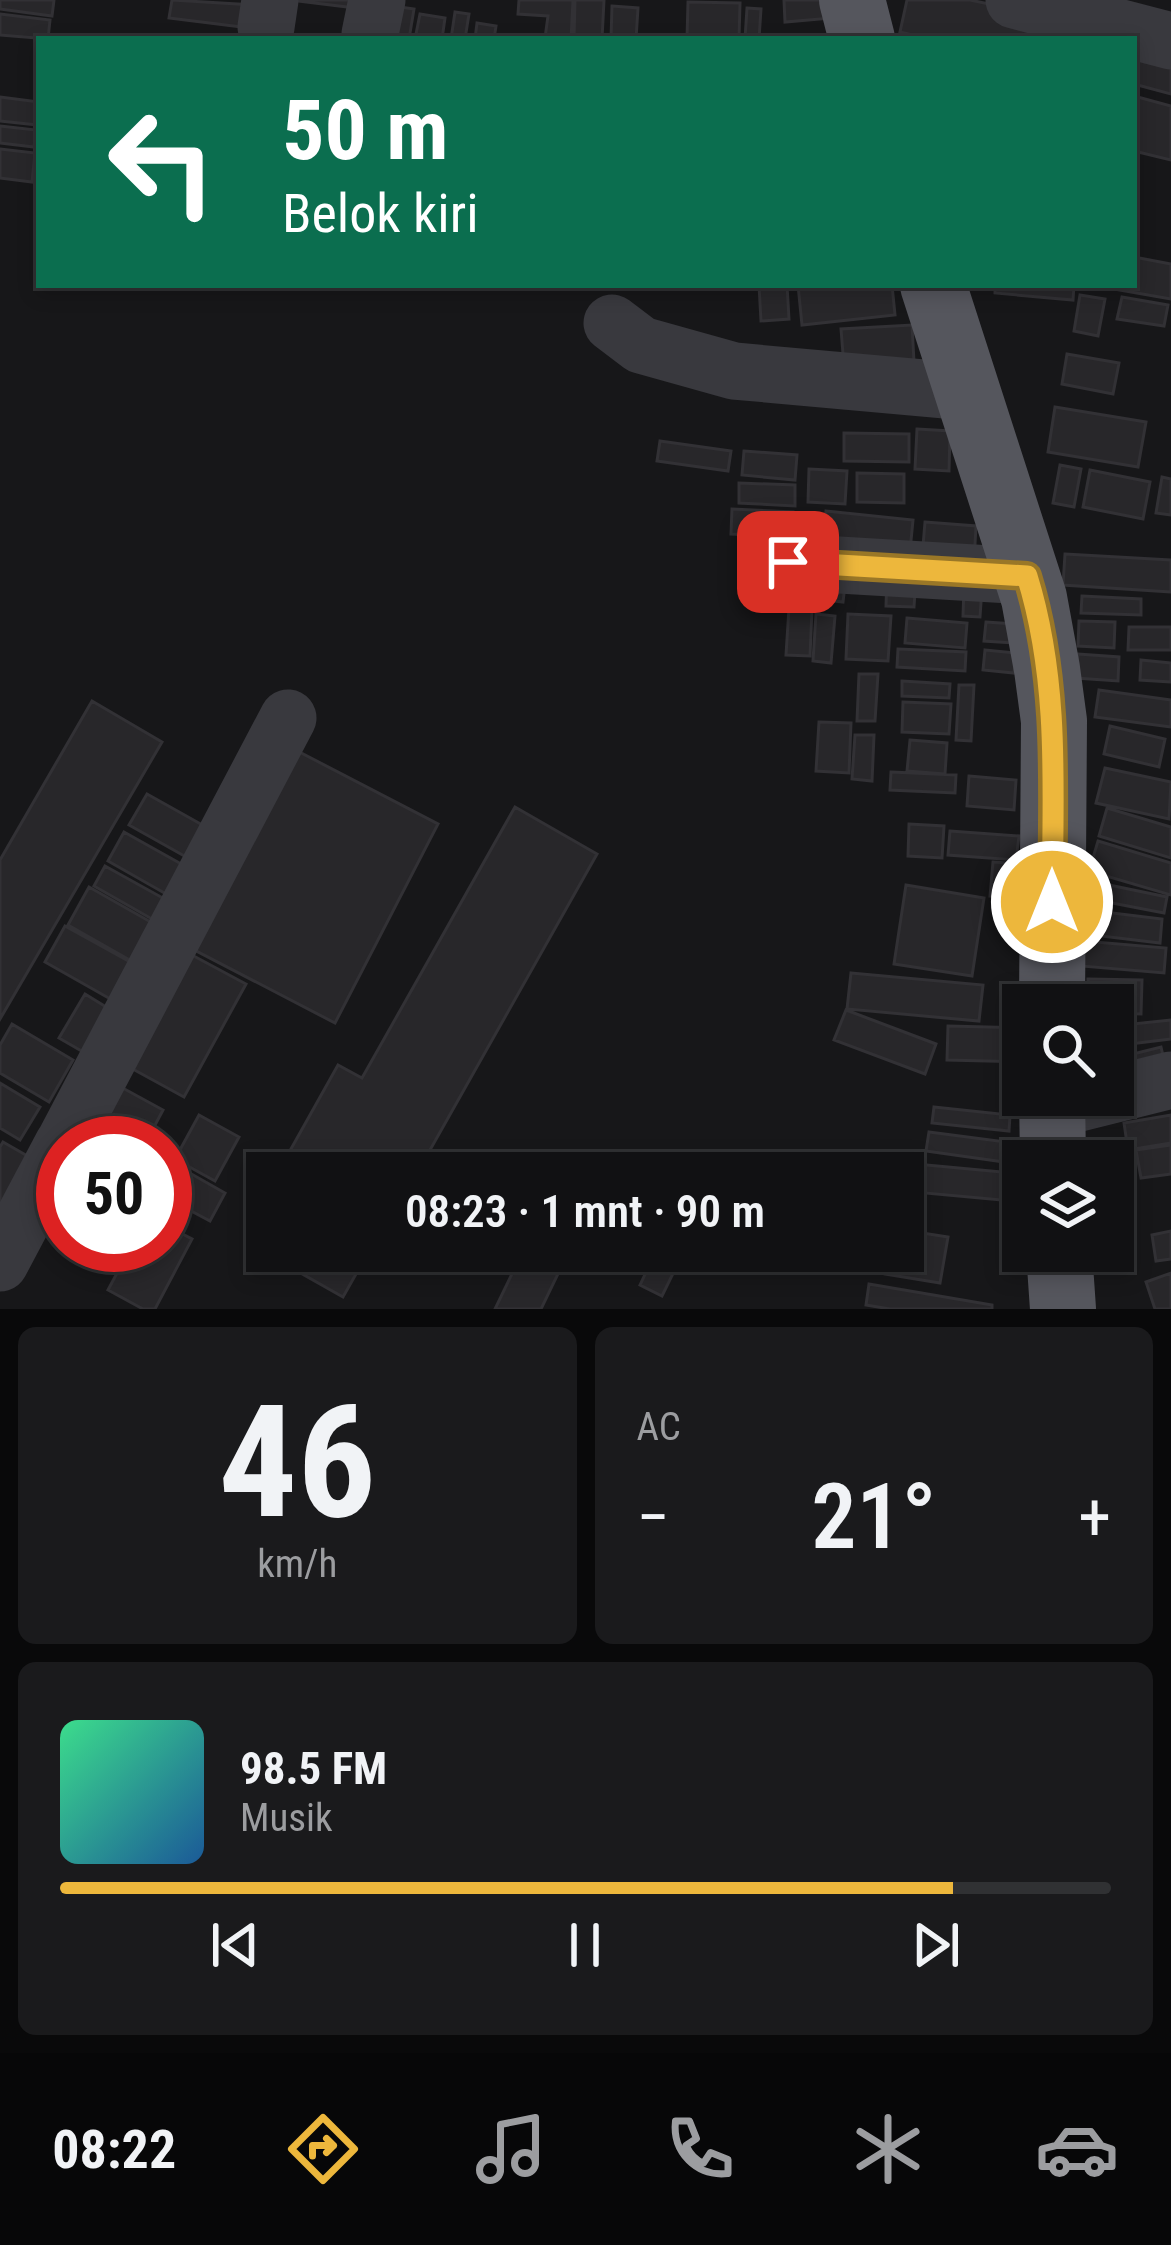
<!DOCTYPE html>
<html lang="id">
<meta charset="utf-8">
<style>
body{margin:0;font-family:"Roboto Condensed",sans-serif;background:#1a1a1c;color:#f1f3f6;height:100vh;display:flex;flex-direction:column;font-size:45px;white-space:nowrap}
*{box-sizing:border-box;margin:0}
p{font-size:39px;color:#9c9da0}
.icon{flex:none;width:66px;height:66px;fill:none;stroke:currentColor;stroke-width:2;stroke-linecap:round;stroke-linejoin:round}
.map{position:relative;height:1309px;overflow:hidden}
.side{display:flex;flex-direction:column;gap:18px;padding:18px;background:#09090a;flex:1}
.side>*{flex:none}
.guide{position:absolute;left:36px;top:36px;width:1101px;height:252px;border-radius:0px;box-shadow:0 6px 18px #0003,0 0 0 3px #303133;background:#0b6e4f;color:#fff;overflow:hidden}
.tools{position:absolute;left:1002px;top:984px;display:grid;gap:24px}
.tools a{display:grid;place-items:center;width:132px;height:132px;border-radius:0px;background:#111113;box-shadow:0 6px 18px #0003,0 0 0 3px #303133;font-size:60px}
.speed{position:absolute;left:36px;top:1116px;display:flex;gap:24px;font-size:60px;font-weight:700;text-align:center}
.speed>*{display:grid;place-content:center;width:156px;height:156px;border-radius:50%;background:#111113;box-shadow:0 6px 18px #0003,0 0 0 3px #303133;line-height:1}
.speed .limit{border:18px solid #d22;background:#fff;color:#111}
.pin{position:absolute;display:grid;place-items:center;width:102px;height:102px;color:#fff;margin:-51px;border-radius:24px;box-shadow:0 6px 18px #0006}
.me{position:absolute;width:132px;margin:-66px;rotate:0deg;stroke-linejoin:round;filter:drop-shadow(0 0 9px #0008)}
.turn{display:flex;align-items:center;gap:42px;height:252px;padding:0 48px;font-size:54px}
.turn .icon{width:156px;height:156px;stroke-width:2.5}
.turn b{display:block;font-size:84px;line-height:102px}
.big{font-size:90px;font-weight:600;line-height:1.1}
.side .widget{flex:1;display:flex;flex-direction:column;justify-content:center;gap:18px;min-width:0;padding:0 42px;border-radius:18px;background:#1a1a1c}
.side .dial{align-items:center;gap:0}
.dial b{font-size:156px;line-height:1}
.song{display:flex;align-items:center;gap:36px}
.cover{width:144px;height:144px;border-radius:18px;background:linear-gradient(135deg,hsl(150 70% 55%),hsl(210 70% 35%))}
.played{height:12px;border-radius:6px;background:linear-gradient(90deg,#edb73c 85%,#303133 85%)}
.keys{display:flex;justify-content:space-around;direction:ltr}
.heat{display:flex;justify-content:space-between;align-items:center;font-size:66px;direction:ltr}
.side .tiles{flex:1;display:grid;gap:18px;grid-template-columns:1fr 1fr}
.widget:last-child{grid-column:span 2}
.trip{position:absolute;left:246px;top:1152px;width:678px;height:120px;border-radius:0px;background:#111113;box-shadow:0 6px 18px #0003,0 0 0 3px #303133;font-weight:600;line-height:120px;text-align:center}
.tabs{display:flex;height:192px;justify-content:space-around;align-items:center;background:#070708;color:#9c9da0}
.tabs .icon{width:84px;height:84px}
.tabs .on{color:#edb73c}
.tabs b{font-size:54px;color:#f1f3f6}
.map>svg:first-child{display:block}
</style>
<div class="map">
<svg width="1171" height="1309" viewBox="0 0 1171 1309">
<rect width="100%" height="100%" fill="#171719"/>
<path fill="#28272a" stroke="#323135" stroke-width="3" d="M 0,0 L 54,0 L 52,16 L 0,9 Z
M 172,0 L 253,5 L 250,28 L 169,18 Z
M 290,0 L 373,0 L 372,10 Z
M 519,0 L 573,0 L 571,39 L 545,38 L 548,16 L 518,14 Z
M 575,0 L 604,0 L 602,39 L 574,39 Z
M 784,0 L 831,0 L 832,18 L 785,22 Z
M 907,0 L 970,0 L 1051,17 L 1046,39 L 930,39 L 900,32 Z
M 688,2 L 740,3 L 739,39 L 687,39 Z
M 393,6 L 414,9 L 409,39 L 388,39 Z
M 612,6 L 638,8 L 636,39 L 611,39 Z
M 747,8 L 761,9 L 759,39 L 745,39 Z
M 455,12 L 469,14 L 465,39 L 451,39 Z
M 0,14 L 50,20 L 48,39 L 0,35 Z
M 420,14 L 445,18 L 442,39 L 415,39 Z
M 477,23 L 496,26 L 494,39 L 475,39 Z
M 1134,39 L 1171,46 L 1171,94 L 1134,84 Z
M 1134,96 L 1171,106 L 1171,160 L 1134,151 Z
M 0,97 L 39,102 L 38,125 L 0,121 Z
M 0,126 L 36,130 L 34,147 L 0,143 Z
M 0,149 L 35,153 L 32,182 L 0,178 Z
M 1134,257 L 1171,264 L 1171,299 L 1114,289 L 1115,285 L 1134,285 Z
M 759,285 L 787,285 L 789,319 L 761,321 Z
M 798,285 L 892,285 L 895,315 L 802,325 Z
M 995,285 L 1074,285 L 1073,300 L 995,293 Z
M 1080,295 L 1105,299 L 1098,336 L 1074,331 Z
M 1122,297 L 1168,305 L 1164,326 L 1117,319 Z
M 912,325 L 914,362 L 844,366 L 841,329 Z
M 1067,354 L 1119,363 L 1113,394 L 1062,384 Z
M 1055,407 L 1146,422 L 1138,467 L 1048,452 Z
M 917,429 L 950,431 L 949,471 L 915,469 Z
M 844,433 L 909,434 L 909,462 L 844,461 Z
M 660,441 L 731,451 L 728,471 L 657,461 Z
M 744,451 L 797,455 L 795,480 L 742,475 Z
M 1060,465 L 1081,469 L 1074,507 L 1053,503 Z
M 809,469 L 847,471 L 845,504 L 808,502 Z
M 1090,470 L 1150,482 L 1143,519 L 1083,507 Z
M 857,473 L 904,474 L 904,503 L 857,502 Z
M 1162,477 L 1171,479 L 1171,515 L 1156,513 Z
M 739,483 L 795,485 L 795,506 L 739,503 Z
M 732,509 L 793,512 L 792,537 L 731,534 Z
M 826,511 L 913,520 L 909,561 L 821,551 Z
M 925,522 L 976,526 L 974,562 L 922,558 Z
M 1065,554 L 1171,560 L 1171,592 L 1063,585 Z
M 758,567 L 846,576 L 843,602 L 755,592 Z
M 887,576 L 916,577 L 914,607 L 886,606 Z
M 964,587 L 982,588 L 980,617 L 963,616 Z
M 1082,596 L 1141,599 L 1141,615 L 1081,613 Z
M 789,608 L 812,609 L 810,656 L 786,655 Z
M 816,614 L 835,616 L 831,663 L 813,661 Z
M 848,614 L 891,616 L 888,661 L 846,659 Z
M 907,618 L 967,623 L 965,648 L 905,643 Z
M 1079,621 L 1115,622 L 1114,648 L 1078,646 Z
M 986,622 L 1014,624 L 1013,643 L 984,641 Z
M 1129,627 L 1171,627 L 1171,650 L 1128,650 Z
M 898,649 L 966,652 L 965,671 L 897,667 Z
M 985,650 L 1016,653 L 1014,673 L 983,670 Z
M 1078,654 L 1119,657 L 1118,681 L 1076,678 Z
M 1141,660 L 1171,663 L 1171,682 L 1140,680 Z
M 859,674 L 878,674 L 875,721 L 857,721 Z
M 902,681 L 950,684 L 949,698 L 902,696 Z
M 959,685 L 974,685 L 971,741 L 956,740 Z
M 1099,690 L 1171,700 L 1171,727 L 1095,717 Z
M 92,701 L 162,742 L 0,1019 L 0,860 Z
M 903,702 L 951,704 L 949,734 L 902,732 Z
M 819,722 L 851,723 L 849,773 L 816,771 Z
M 1110,726 L 1165,739 L 1159,767 L 1104,754 Z
M 855,735 L 874,735 L 872,781 L 852,779 Z
M 910,740 L 947,743 L 945,774 L 907,771 Z
M 284,744 L 438,824 L 335,1023 L 181,943 Z
M 1105,768 L 1171,782 L 1169,819 L 1096,803 Z
M 891,772 L 956,775 L 955,793 L 890,790 Z
M 969,776 L 1016,780 L 1014,810 L 967,806 Z
M 147,794 L 206,827 L 188,858 L 129,825 Z
M 515,807 L 597,854 L 417,1173 L 295,1173 L 282,1165 L 338,1065 L 362,1078 Z
M 1107,808 L 1171,827 L 1171,858 L 1099,836 Z
M 909,824 L 944,826 L 942,858 L 908,856 Z
M 950,831 L 1019,836 L 1016,860 L 948,855 Z
M 124,832 L 192,870 L 175,899 L 108,861 Z
M 1098,841 L 1171,863 L 1171,895 L 1089,871 Z
M 993,862 L 1020,864 L 1017,898 L 990,896 Z
M 105,866 L 170,902 L 159,923 L 94,886 Z
M 1085,880 L 1167,897 L 1164,913 L 1081,897 Z
M 906,885 L 984,898 L 972,976 L 894,964 Z
M 89,887 L 156,925 L 135,963 L 68,925 Z
M 1096,911 L 1162,919 L 1160,943 L 1093,935 Z
M 65,926 L 141,968 L 121,1005 L 45,962 Z
M 1083,941 L 1166,948 L 1164,973 L 1081,966 Z
M 190,954 L 246,984 L 184,1097 L 129,1067 Z
M 851,973 L 983,985 L 979,1021 L 847,1009 Z
M 1088,979 L 1142,980 L 1141,1014 L 1113,1013 L 1113,1005 L 1088,1005 Z
M 85,994 L 111,1010 L 85,1053 L 59,1038 Z
M 846,1010 L 936,1044 L 925,1074 L 834,1040 Z
M 1171,1020 L 1171,1039 L 1113,1046 L 1113,1026 Z
M 12,1024 L 73,1060 L 49,1102 L 0,1073 L 0,1045 Z
M 948,1026 L 1023,1028 L 1023,1062 L 947,1060 Z
M 1161,1047 L 1167,1073 L 1113,1087 L 1113,1059 Z
M 108,1080 L 163,1110 L 146,1142 L 91,1111 Z
M 0,1083 L 40,1107 L 20,1140 L 0,1128 Z
M 934,1107 L 1010,1115 L 1009,1131 L 932,1123 Z
M 199,1115 L 239,1137 L 215,1181 L 175,1159 Z
M 1171,1115 L 1171,1143 L 1128,1150 L 1124,1123 Z
M 92,1120 L 134,1143 L 85,1143 Z
M 929,1132 L 1006,1142 L 1004,1162 L 926,1151 Z
M 3,1142 L 38,1162 L 0,1227 L 0,1147 Z
M 1171,1145 L 1171,1174 L 1141,1178 L 1136,1150 Z
M 172,1163 L 225,1193 L 210,1221 L 165,1197 L 165,1176 Z
M 905,1163 L 1023,1174 L 1023,1202 L 903,1191 Z
M 165,1225 L 192,1239 L 155,1309 L 143,1309 L 108,1290 L 132,1245 L 165,1245 Z
M 903,1230 L 948,1237 L 940,1283 L 885,1274 L 889,1251 L 903,1251 Z
M 1171,1231 L 1171,1259 L 1156,1261 L 1152,1235 Z
M 278,1251 L 369,1251 L 343,1297 L 274,1258 Z
M 523,1251 L 569,1251 L 541,1309 L 495,1309 Z
M 656,1251 L 684,1251 L 662,1296 L 640,1285 Z
M 1171,1273 L 1171,1309 L 1155,1309 L 1146,1282 Z
M 869,1284 L 992,1305 L 992,1309 L 890,1309 L 866,1305 Z"/>
<g fill="none" stroke-linecap="round" stroke-linejoin="round">
<path stroke="#39393e" stroke-width="57" d="M 1014,0 L 1171,41
M 266,27 L 270,0
M 370,34 L 377,0
M 612,323 L 641,345 L 734,371 L 968,392
M 788,562 L 1027,576
M 1051,1110 L 1171,1080
M 64,1143 L 288,718
M 0,1263 L 63,1144"/>
<path stroke="#55565d" stroke-width="66" d="M 852,0 L 862,39
M 933,285 L 1034,598 L 1047,669 L 1054,721 L 1052,1005
M 1052,1095 L 1053,1161
M 1059,1251 L 1063,1309"/>
</g>
<g fill="none" stroke-linecap="round" stroke-linejoin="round">
<defs>
<path id="route" d="M 788,562 L 1027,576 C 1060,682 1053,792 1052,902"/>
</defs>
<use href="#route" stroke="#9a7727" stroke-width="30"/>
<use href="#route" stroke="#edb73c" stroke-width="21"/>
</g>
</svg>
<div class="tools">
<a><svg class="icon" aria-label="search" viewBox="0 0 24 24"><circle cx="10" cy="10" r="6"/><path d="M15 15l6 6"/></svg></a>
<a><svg class="icon" aria-label="layers" viewBox="0 0 24 24"><path d="M12 4l9 5-9 5-9-5zM3 14l9 5 9-5"/></svg></a>
</div>
<div class="speed"><div class="limit">50</div></div>
<div class="pin" style="left:788px;top:562px;background:#d93025"><svg class="icon" aria-label="arrive" viewBox="0 0 24 24"><path d="M6 21V4h12l-3 4 3 4H6"/></svg></div>
<svg class="me" style="left:1052px;top:902px" viewBox="-20 -20 40 40"><circle r="17" fill="#edb73c" stroke="#fff" stroke-width="3"/><path d="M0-11L8 9 0 5-8 9z" fill="#fff"/></svg>
<div class="trip">08:23 · 1 mnt · 90 m</div>
<div class="guide">
<div class="turn"><svg class="icon" aria-label="left" viewBox="0 0 24 24"><path d="M17 20v-9H6M10 6l-5 5 5 5"/></svg><div><b>50 m</b>Belok kiri</div></div>
</div>
</div>
<section class="side">
<div class="tiles">
<div class="widget dial"><b>46</b><p>km/h</p></div>
<div class="widget"><p>AC</p>
<div class="heat"><a>−</a><b class="big">21°</b><a>+</a></div>
</div>
<div class="widget">
<div class="song"><i class="cover"></i><div><b>98.5 FM</b><p>Musik</p></div></div>
<div class="played"></div>
<div class="keys"><svg class="icon" aria-label="previous" viewBox="0 0 24 24"><path d="M18 5L8 12l10 7zM5 5v14"/></svg><svg class="icon" aria-label="pause" viewBox="0 0 24 24"><path d="M8 5v14M16 5v14"/></svg><svg class="icon" aria-label="next" viewBox="0 0 24 24"><path d="M6 5l10 7-10 7zM19 5v14"/></svg></div>
</div>
</div>
</section>
<nav class="tabs">
<b>08:22</b>
<svg class="icon on" aria-label="directions" viewBox="0 0 24 24"><path d="M12 3l9 9-9 9-9-9zM9 14v-3h6M13 9l2 2-2 2"/></svg>
<svg class="icon" aria-label="music" viewBox="0 0 24 24"><path d="M9 18V5l10-2v13"/><circle cx="6" cy="18" r="3"/><circle cx="16" cy="16" r="3"/></svg>
<svg class="icon" aria-label="phone" viewBox="0 0 24 24"><path d="M5 4h4l2 5-3 2q2 4 5 5l2-3 5 2v4C11 20 4 13 5 4z"/></svg>
<svg class="icon" aria-label="climate" viewBox="0 0 24 24"><path d="M12 3v18M4 7l16 10M4 17L20 7"/></svg>
<svg class="icon" aria-label="car" viewBox="0 0 24 24"><path d="M5 17H2v-5l4-1 3-4h7l3 4 3 1v5h-3M9 17h6M6 11h13"/><circle cx="7" cy="17" r="2"/><circle cx="17" cy="17" r="2"/></svg>
</nav>
